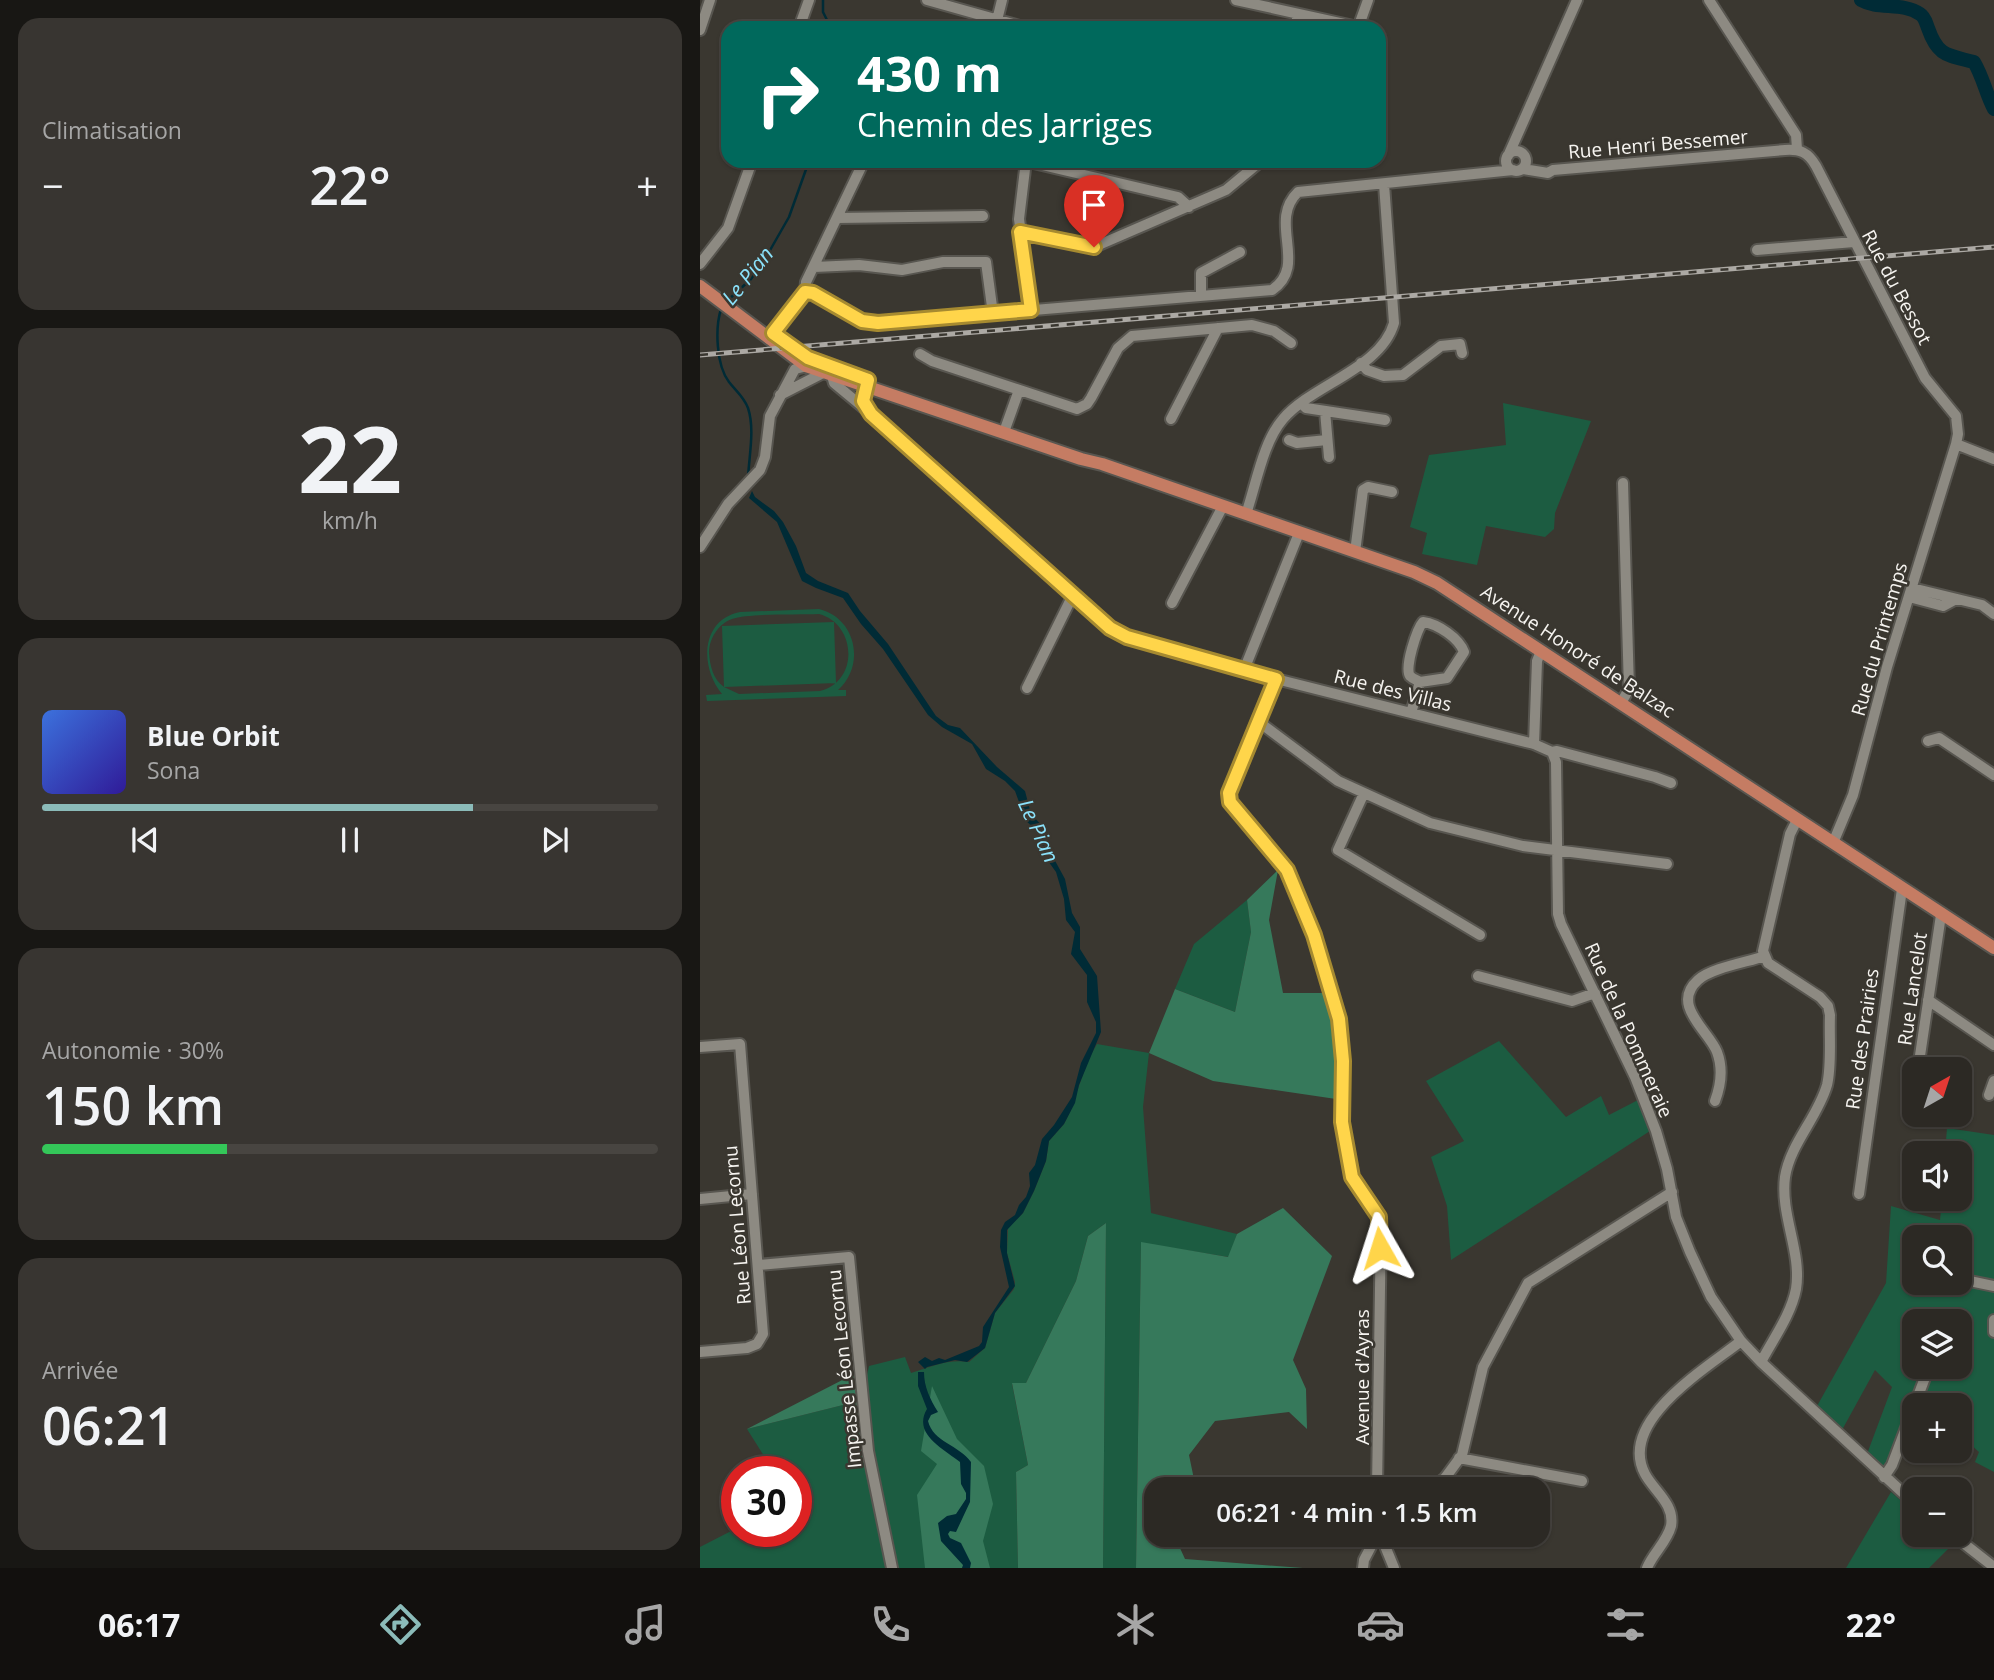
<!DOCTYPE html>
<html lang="fr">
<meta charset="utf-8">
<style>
body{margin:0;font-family:"Open Sans",sans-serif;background:#383531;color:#f1f3f6;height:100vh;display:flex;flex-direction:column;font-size:26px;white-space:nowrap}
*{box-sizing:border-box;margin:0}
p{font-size:23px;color:#a6a6a6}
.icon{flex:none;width:38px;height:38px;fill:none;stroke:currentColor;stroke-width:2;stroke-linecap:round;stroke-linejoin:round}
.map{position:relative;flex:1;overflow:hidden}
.details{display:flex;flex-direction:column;gap:18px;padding:18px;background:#181714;width:700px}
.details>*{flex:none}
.banner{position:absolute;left:21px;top:21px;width:665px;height:147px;border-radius:21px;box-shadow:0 2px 5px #0004,0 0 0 2px #484541;background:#00695c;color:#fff;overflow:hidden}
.needle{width:46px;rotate:39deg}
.buttons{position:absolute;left:1202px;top:1057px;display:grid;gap:14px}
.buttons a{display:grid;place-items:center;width:70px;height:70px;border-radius:14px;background:#2c2924;box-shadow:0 2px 5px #0004,0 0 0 2px #484541;font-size:35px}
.speed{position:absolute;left:21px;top:1456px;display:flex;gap:14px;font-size:35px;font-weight:700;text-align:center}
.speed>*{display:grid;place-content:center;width:91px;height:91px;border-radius:50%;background:#2c2924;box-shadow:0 2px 5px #0004,0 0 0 2px #484541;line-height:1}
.speed .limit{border:10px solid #d22;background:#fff;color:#111}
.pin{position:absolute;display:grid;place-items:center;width:60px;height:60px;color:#fff;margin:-72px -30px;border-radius:50% 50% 50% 0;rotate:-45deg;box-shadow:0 0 7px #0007}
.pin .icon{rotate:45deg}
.me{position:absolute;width:77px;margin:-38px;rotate:354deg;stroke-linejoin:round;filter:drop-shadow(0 0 5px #0008)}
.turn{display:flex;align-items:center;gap:24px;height:147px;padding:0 21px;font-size:32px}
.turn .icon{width:91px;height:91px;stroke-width:2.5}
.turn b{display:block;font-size:49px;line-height:60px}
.big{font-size:52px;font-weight:600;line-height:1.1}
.details .card{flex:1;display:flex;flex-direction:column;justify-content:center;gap:10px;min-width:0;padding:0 24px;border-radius:21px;background:#383531}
.details .dial{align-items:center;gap:0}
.dial b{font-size:91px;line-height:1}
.song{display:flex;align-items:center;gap:21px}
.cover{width:84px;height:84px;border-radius:10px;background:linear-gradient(135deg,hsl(220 70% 55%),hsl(250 70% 35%))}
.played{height:7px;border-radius:4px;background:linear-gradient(90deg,#8bbbb9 70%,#484541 70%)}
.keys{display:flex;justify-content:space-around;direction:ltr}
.heat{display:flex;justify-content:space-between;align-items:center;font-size:38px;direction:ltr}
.charge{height:10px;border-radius:5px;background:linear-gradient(90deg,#34c759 30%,#484541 0)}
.trip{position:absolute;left:444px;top:1477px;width:406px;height:70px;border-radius:21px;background:#2c2924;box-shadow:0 2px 5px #0004,0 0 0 2px #484541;font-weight:600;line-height:70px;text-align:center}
.menu{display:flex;height:112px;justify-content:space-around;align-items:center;background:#12100e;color:#a6a6a6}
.menu .icon{width:49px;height:49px}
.menu .on{color:#8bbbb9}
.menu b{font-size:32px;color:#f1f3f6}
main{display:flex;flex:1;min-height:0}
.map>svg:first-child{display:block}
</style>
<main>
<section class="details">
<div class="card"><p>Climatisation</p>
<div class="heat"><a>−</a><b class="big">22°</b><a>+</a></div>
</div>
<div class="card dial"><b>22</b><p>km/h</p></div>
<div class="card">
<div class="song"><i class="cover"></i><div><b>Blue Orbit</b><p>Sona</p></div></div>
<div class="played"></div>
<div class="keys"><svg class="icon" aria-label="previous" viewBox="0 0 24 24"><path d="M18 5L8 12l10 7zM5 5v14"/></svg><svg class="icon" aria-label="pause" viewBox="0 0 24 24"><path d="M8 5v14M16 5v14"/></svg><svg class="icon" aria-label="next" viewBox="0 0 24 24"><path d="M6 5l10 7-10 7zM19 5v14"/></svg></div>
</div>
<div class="card"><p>Autonomie · 30%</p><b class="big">150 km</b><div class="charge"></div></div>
<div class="card"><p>Arrivée</p><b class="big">06:21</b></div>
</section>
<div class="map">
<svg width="1294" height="1568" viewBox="0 0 1294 1568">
<rect width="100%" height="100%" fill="#3a3730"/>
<path fill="#1c5c41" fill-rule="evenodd" d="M 803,403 L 891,421 L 855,513 L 854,529 L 845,537 L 786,526 L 777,565 L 722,554 L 727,533 L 710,527 L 729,455 L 806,445 Z
M 119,609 C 156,618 166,665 138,690 L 146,690 L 146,696 L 7,701 L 6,695 L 22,694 C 0,668 0,620 40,612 ZM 119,614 C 157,624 159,682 120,691 L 39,694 L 24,687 L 136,683 L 134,622 L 22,626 L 24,687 C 13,679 10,666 9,653 C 9,639 18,624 32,619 C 49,613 98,615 119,614 Z
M 547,900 L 551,932 L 535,1012 L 475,989 L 494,944 Z
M 799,1041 L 866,1117 L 901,1096 L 909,1115 L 938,1100 L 950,1131 L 751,1260 L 747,1206 L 731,1157 L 764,1141 L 726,1081 Z
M 397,1044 L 449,1053 L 443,1107 L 451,1213 L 537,1234 L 529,1257 L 441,1243 L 436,1568 L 403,1568 L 406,1223 L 388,1236 L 376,1281 L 326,1383 L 312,1384 L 328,1465 L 316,1472 L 318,1568 L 0,1568 L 0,1547 L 37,1528 L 37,1531 L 96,1531 L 96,1472 L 74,1472 L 47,1429 L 147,1404 L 157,1418 L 169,1366 L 205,1357 L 211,1373 C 231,1367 247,1359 269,1362 L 285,1348 L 295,1313 L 314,1289 L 315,1282 L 307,1253 L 308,1228 L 323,1213 L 334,1191 L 346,1161 L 349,1141 L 364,1124 L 370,1112 L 388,1060 Z
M 1247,1128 L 1294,1135 L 1294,1472 L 1275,1462 L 1279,1452 L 1260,1435 L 1260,1405 L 1214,1405 L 1214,1420 L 1212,1420 L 1193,1476 L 1167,1454 L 1192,1387 L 1175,1370 L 1142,1430 L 1117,1406 L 1186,1283 L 1191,1206 L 1240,1220 L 1242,1199 L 1260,1199 L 1260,1153 L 1245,1153 ZM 1214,1237 L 1260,1237 L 1260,1283 L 1214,1283 ZM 1214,1321 L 1260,1321 L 1260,1367 L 1214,1367 Z
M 1191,1492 L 1214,1512 L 1214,1535 L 1242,1535 L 1253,1544 L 1229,1568 L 1146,1568 Z"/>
<path fill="#36795b" d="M 578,870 L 569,920 L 583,993 L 624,993 C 635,1032 638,1058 636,1099 L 513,1081 L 449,1053 L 475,989 L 535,1012 L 551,932 L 547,900 Z
M 583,1208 L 632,1256 L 593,1360 L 606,1389 L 607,1429 L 589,1412 L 515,1421 L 489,1455 L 496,1489 L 457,1489 L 457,1535 L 474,1535 L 485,1559 L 603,1568 L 436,1568 L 441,1242 L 528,1257 L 537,1234 Z
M 406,1223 L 403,1568 L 318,1568 L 316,1472 L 328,1465 L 312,1383 L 326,1383 L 376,1281 L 388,1236 Z
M 154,1374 L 158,1419 L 147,1404 L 47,1429 Z
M 232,1386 L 257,1439 L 284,1466 L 293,1504 L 283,1541 L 290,1568 L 225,1568 L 217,1495 L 237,1464 L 221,1451 Z"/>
<path fill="#002b36" d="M 52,491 L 55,497 L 74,511 L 83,522 L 96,546 L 106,573 L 118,581 L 148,593 L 160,611 L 188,644 L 236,716 L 248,725 L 260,728 L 297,767 L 325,791 L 331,814 L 345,829 L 347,846 L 365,879 L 372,913 L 380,927 L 380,949 L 397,976 L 401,1032 L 379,1085 L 375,1103 L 364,1124 L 349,1141 L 346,1161 L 334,1191 L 323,1213 L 307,1230 L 307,1253 L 315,1286 L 295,1313 L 285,1348 L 267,1362 L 255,1360 L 227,1367 L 225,1369 L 218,1362 L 225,1357 L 232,1361 L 239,1358 L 245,1360 L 279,1346 L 282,1342 L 283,1327 L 309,1287 L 300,1247 L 301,1230 L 305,1222 L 315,1215 L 319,1205 L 326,1197 L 330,1186 L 329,1173 L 335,1165 L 342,1139 L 354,1125 L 372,1097 L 381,1063 L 396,1033 L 396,1022 L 387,1002 L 387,975 L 371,954 L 375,932 L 366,920 L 364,899 L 356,872 L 343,854 L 340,833 L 326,821 L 315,791 L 305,781 L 286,769 L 272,744 L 242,727 L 228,715 L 183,649 L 161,624 L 143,598 L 116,588 L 102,581 L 77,522 L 49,498 Z
M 218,1372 L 224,1372 C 224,1387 230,1399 238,1412 L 231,1415 L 228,1421 C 233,1442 259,1445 271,1462 L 270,1502 L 256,1532 L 250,1531 L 248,1534 L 250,1538 L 261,1543 L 271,1563 L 270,1568 L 262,1568 L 263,1565 L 241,1541 L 238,1523 L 247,1516 L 256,1514 L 266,1499 L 266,1493 L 261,1484 L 260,1462 C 244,1449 212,1434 227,1409 L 218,1386 Z"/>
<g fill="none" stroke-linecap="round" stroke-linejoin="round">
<path stroke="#002b36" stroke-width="2.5" d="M 123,0 L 123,12 L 131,28
M 27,301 L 51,279 L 69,252 L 89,217 L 109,161
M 21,309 C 15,328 16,365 29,382 C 36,391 44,397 48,408 C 55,429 49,456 48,478"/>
<path stroke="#002b36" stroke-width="14" d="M 1161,0 C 1178,10 1203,2 1220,14 C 1225,17 1226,23 1228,28 C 1238,57 1248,55 1274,62 C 1283,77 1286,94 1294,109"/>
<defs>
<path id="minor" d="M 227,0 L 327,28
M 536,0 L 658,27
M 1009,0 L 1096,135 L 1097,149
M 99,28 L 109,0
M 295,28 L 302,0
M 595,28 L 598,14
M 658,28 L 668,0
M 0,30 L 10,0
M806 161a10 10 0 1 1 20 0a10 10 0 1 1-20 0Z
M 808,156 L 877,0
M 325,161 L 478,197 L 489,207
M 326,161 L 319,219 L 331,310
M 823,169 L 848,173 L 853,170 L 1085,150 C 1100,149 1108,152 1116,166 L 1225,378 L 1256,416 L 1258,434 L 1256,444 L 1187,667 L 1153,795 L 1133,843
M 137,218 L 283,216
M 320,232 L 394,247 L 526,190 L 561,161
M 1057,250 L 1154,242
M 0,264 L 28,228 L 52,161
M 114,267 L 159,265 L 202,270 L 243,262 L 286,262 L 293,314
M 105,292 L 106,282 L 164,161
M 501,296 L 501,273 L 540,252
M 69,339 L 105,292 L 113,293 L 162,321 L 178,323 L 572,290 C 609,265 567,222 598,192 L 813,170
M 220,354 L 232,361 L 377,409 L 387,404 L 391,398 L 418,348 L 432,336 L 552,325 L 574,331 L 591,343
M 661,363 L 667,370 L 684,376 L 703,375 L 741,346 L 760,344 L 762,353
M 134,368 L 132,376 L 134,383 L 187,427 L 410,628 L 427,637 L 576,679 L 834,744 L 852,752 L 856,762 L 858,914 L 861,924 L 935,1077 L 956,1131 L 967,1169 L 976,1217 L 990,1252 L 1011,1297 L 1041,1341 L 1061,1362 L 1214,1503
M 152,380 L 168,380 L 164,401 L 169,412
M 80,395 L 123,373
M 601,403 L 606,408 L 685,420
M 625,411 L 629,457
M 471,419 L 518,328
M 304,432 L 319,390
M 589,440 L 597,443 L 627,440
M 1256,444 L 1294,459
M 546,514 C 556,485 563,442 583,419 C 613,384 681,369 694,323 L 684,184
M 0,547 L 28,504 L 60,470 L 65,457 L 70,416 L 95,369 L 112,365
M 655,552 L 663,490 L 668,487 L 692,492
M 1212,588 L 1282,605 L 1294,614
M 1209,597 L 1243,606 L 1256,599
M 472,603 L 523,506
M 723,622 C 738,624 759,638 764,652 L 747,678 L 720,682 C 717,680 713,679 710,676 C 704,668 717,629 723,622 Z
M 544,670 L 599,533
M 576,679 L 529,793 L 530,802 L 587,870 L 614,935 L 639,1019 L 643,1061 L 642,1122 L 652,1177 L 681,1222 L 677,1489
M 327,688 L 373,595
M 921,703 L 929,689 L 923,483
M 711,713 L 720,682
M 559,722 L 638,781 L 730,823 L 823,846 L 967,864
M 1228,741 L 1239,738 L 1294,775
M 834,744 L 837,661 L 841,651
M 852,752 L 857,751 L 955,777 L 971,783
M 664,793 L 638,850 L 780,935
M 778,976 L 872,1001 L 895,993
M 1228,1000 L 1294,1045
M 0,1047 L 40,1044 L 63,1334 L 57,1344 L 47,1348 L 0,1352
M 1218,1069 L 1241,915
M 1289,1095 L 1294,1081
M 1015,1101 C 1021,1085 1023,1068 1017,1052 C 1009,1031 970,1005 998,980 C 1011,968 1048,962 1065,956
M 1212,1118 L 1214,1096
M 1159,1194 L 1202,889
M 0,1199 L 52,1194
M 58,1265 L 149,1257 L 168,1451 L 192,1568
M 1260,1279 L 1294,1286
M 1294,1320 L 1294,1332
M 1061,1362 C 1073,1339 1091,1315 1096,1289 C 1102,1252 1080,1215 1085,1177 C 1090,1144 1118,1117 1127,1085 C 1132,1064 1129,1037 1130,1015 L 1128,1006 L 1120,997 L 1068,963 L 1063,951 L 1090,834 L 1097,820
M 759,1458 L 882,1481
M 1184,1477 L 1192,1465 L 1229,1367
M 731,1489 L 745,1478 L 762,1455 L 783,1367 L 828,1283 L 972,1192
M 677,1535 L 683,1541 L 694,1568
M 1253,1535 L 1294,1567
M 663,1568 L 664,1560 L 677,1535
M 947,1568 C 953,1553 967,1542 971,1526 C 975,1504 954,1491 945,1474 C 917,1421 1007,1368 1041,1341"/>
<path id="major" d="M 0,286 L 106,366 L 381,459 L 402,464 L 714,572 L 737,583 L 1294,948
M 78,337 L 108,358 L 152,374"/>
</defs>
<use href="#minor" stroke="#585650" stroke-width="14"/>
<use href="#major" stroke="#585650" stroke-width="16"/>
<use href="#minor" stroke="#8d8a82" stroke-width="10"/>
<use href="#major" stroke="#c57c63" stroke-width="12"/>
<defs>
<path id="rail" d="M 0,355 L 1294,247"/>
</defs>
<use href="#rail" stroke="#aca9a4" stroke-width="5"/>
<use href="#rail" stroke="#3a3730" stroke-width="2.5" stroke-dasharray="8" stroke-linecap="butt"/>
</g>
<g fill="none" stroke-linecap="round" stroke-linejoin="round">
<defs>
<path id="route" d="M 394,247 L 320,232 L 331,310 L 178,323 L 162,321 L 113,293 L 105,292 L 73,333 L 108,358 L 168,380 L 163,401 L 171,414 L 410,628 L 427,637 L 576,679 L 529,793 L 530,802 L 587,870 L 614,935 L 639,1019 L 643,1061 L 642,1122 L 652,1177 L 679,1217 L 680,1248"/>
</defs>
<use href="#route" stroke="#a68a30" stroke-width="18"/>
<use href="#route" stroke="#ffd54a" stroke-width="12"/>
</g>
<g text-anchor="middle" stroke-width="5" stroke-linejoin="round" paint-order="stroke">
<g font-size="19" fill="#f6f4f0" stroke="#3a3730">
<text transform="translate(958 144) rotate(-5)" y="7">Rue Henri Bessemer</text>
<text transform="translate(1197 287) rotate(62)" y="7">Rue du Bessot</text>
<text transform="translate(1179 639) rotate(-74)" y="7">Rue du Printemps</text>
<text transform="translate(878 651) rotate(33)" y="7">Avenue Honoré de Balzac</text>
<text transform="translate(693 690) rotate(14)" y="7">Rue des Villas</text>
<text transform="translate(1212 989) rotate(-82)" y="7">Rue Lancelot</text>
<text transform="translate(929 1030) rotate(66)" y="7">Rue de la Pommeraie</text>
<text transform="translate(1162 1039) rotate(-82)" y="7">Rue des Prairies</text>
<text transform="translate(37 1225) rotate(-95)" y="7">Rue Léon Lecornu</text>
<text transform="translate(144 1369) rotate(-96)" y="7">Impasse Léon Lecornu</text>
<text transform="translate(662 1377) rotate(-90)" y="7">Avenue d'Ayras</text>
</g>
<g font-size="21" font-style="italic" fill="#8be2fb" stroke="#3a3730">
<text transform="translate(48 276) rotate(-51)" y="7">Le Pian</text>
<text transform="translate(338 831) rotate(65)" y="7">Le Pian</text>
</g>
</g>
</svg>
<div class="buttons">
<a><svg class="needle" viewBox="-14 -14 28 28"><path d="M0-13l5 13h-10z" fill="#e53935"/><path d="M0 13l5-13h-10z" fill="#a6a6a6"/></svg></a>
<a><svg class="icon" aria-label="sound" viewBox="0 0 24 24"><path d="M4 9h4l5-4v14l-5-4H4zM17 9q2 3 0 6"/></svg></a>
<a><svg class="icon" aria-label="search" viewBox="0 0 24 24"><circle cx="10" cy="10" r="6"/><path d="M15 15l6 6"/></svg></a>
<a><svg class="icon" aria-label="layers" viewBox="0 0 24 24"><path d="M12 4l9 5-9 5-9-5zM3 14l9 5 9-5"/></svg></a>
<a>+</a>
<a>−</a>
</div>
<div class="speed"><div class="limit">30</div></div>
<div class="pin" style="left:394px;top:247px;background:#d93025"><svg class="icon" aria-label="arrive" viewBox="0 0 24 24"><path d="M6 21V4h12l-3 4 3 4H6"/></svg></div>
<svg class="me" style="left:680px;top:1248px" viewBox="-20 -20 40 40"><path d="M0-17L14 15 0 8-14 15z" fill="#ffd54a" stroke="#fff" stroke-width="4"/></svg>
<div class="trip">06:21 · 4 min · 1.5 km</div>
<div class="banner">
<div class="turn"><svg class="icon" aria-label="right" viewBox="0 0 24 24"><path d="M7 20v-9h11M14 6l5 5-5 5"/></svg><div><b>430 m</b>Chemin des Jarriges</div></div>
</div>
</div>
</main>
<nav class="menu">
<b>06:17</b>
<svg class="icon on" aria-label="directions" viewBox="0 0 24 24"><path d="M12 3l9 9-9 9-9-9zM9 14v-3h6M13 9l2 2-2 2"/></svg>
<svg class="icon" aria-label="music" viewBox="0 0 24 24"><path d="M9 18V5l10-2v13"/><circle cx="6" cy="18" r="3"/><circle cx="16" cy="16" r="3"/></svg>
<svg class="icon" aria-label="phone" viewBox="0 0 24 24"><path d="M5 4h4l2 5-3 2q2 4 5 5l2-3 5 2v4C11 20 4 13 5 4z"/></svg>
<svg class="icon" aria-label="climate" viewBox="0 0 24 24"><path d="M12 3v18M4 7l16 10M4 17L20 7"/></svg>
<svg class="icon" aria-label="car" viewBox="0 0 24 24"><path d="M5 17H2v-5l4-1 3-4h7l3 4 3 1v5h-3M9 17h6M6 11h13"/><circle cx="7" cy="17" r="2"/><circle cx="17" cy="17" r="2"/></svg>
<svg class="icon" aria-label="filters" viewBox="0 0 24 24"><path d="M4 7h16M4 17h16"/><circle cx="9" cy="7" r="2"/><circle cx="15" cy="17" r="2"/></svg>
<b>22°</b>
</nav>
